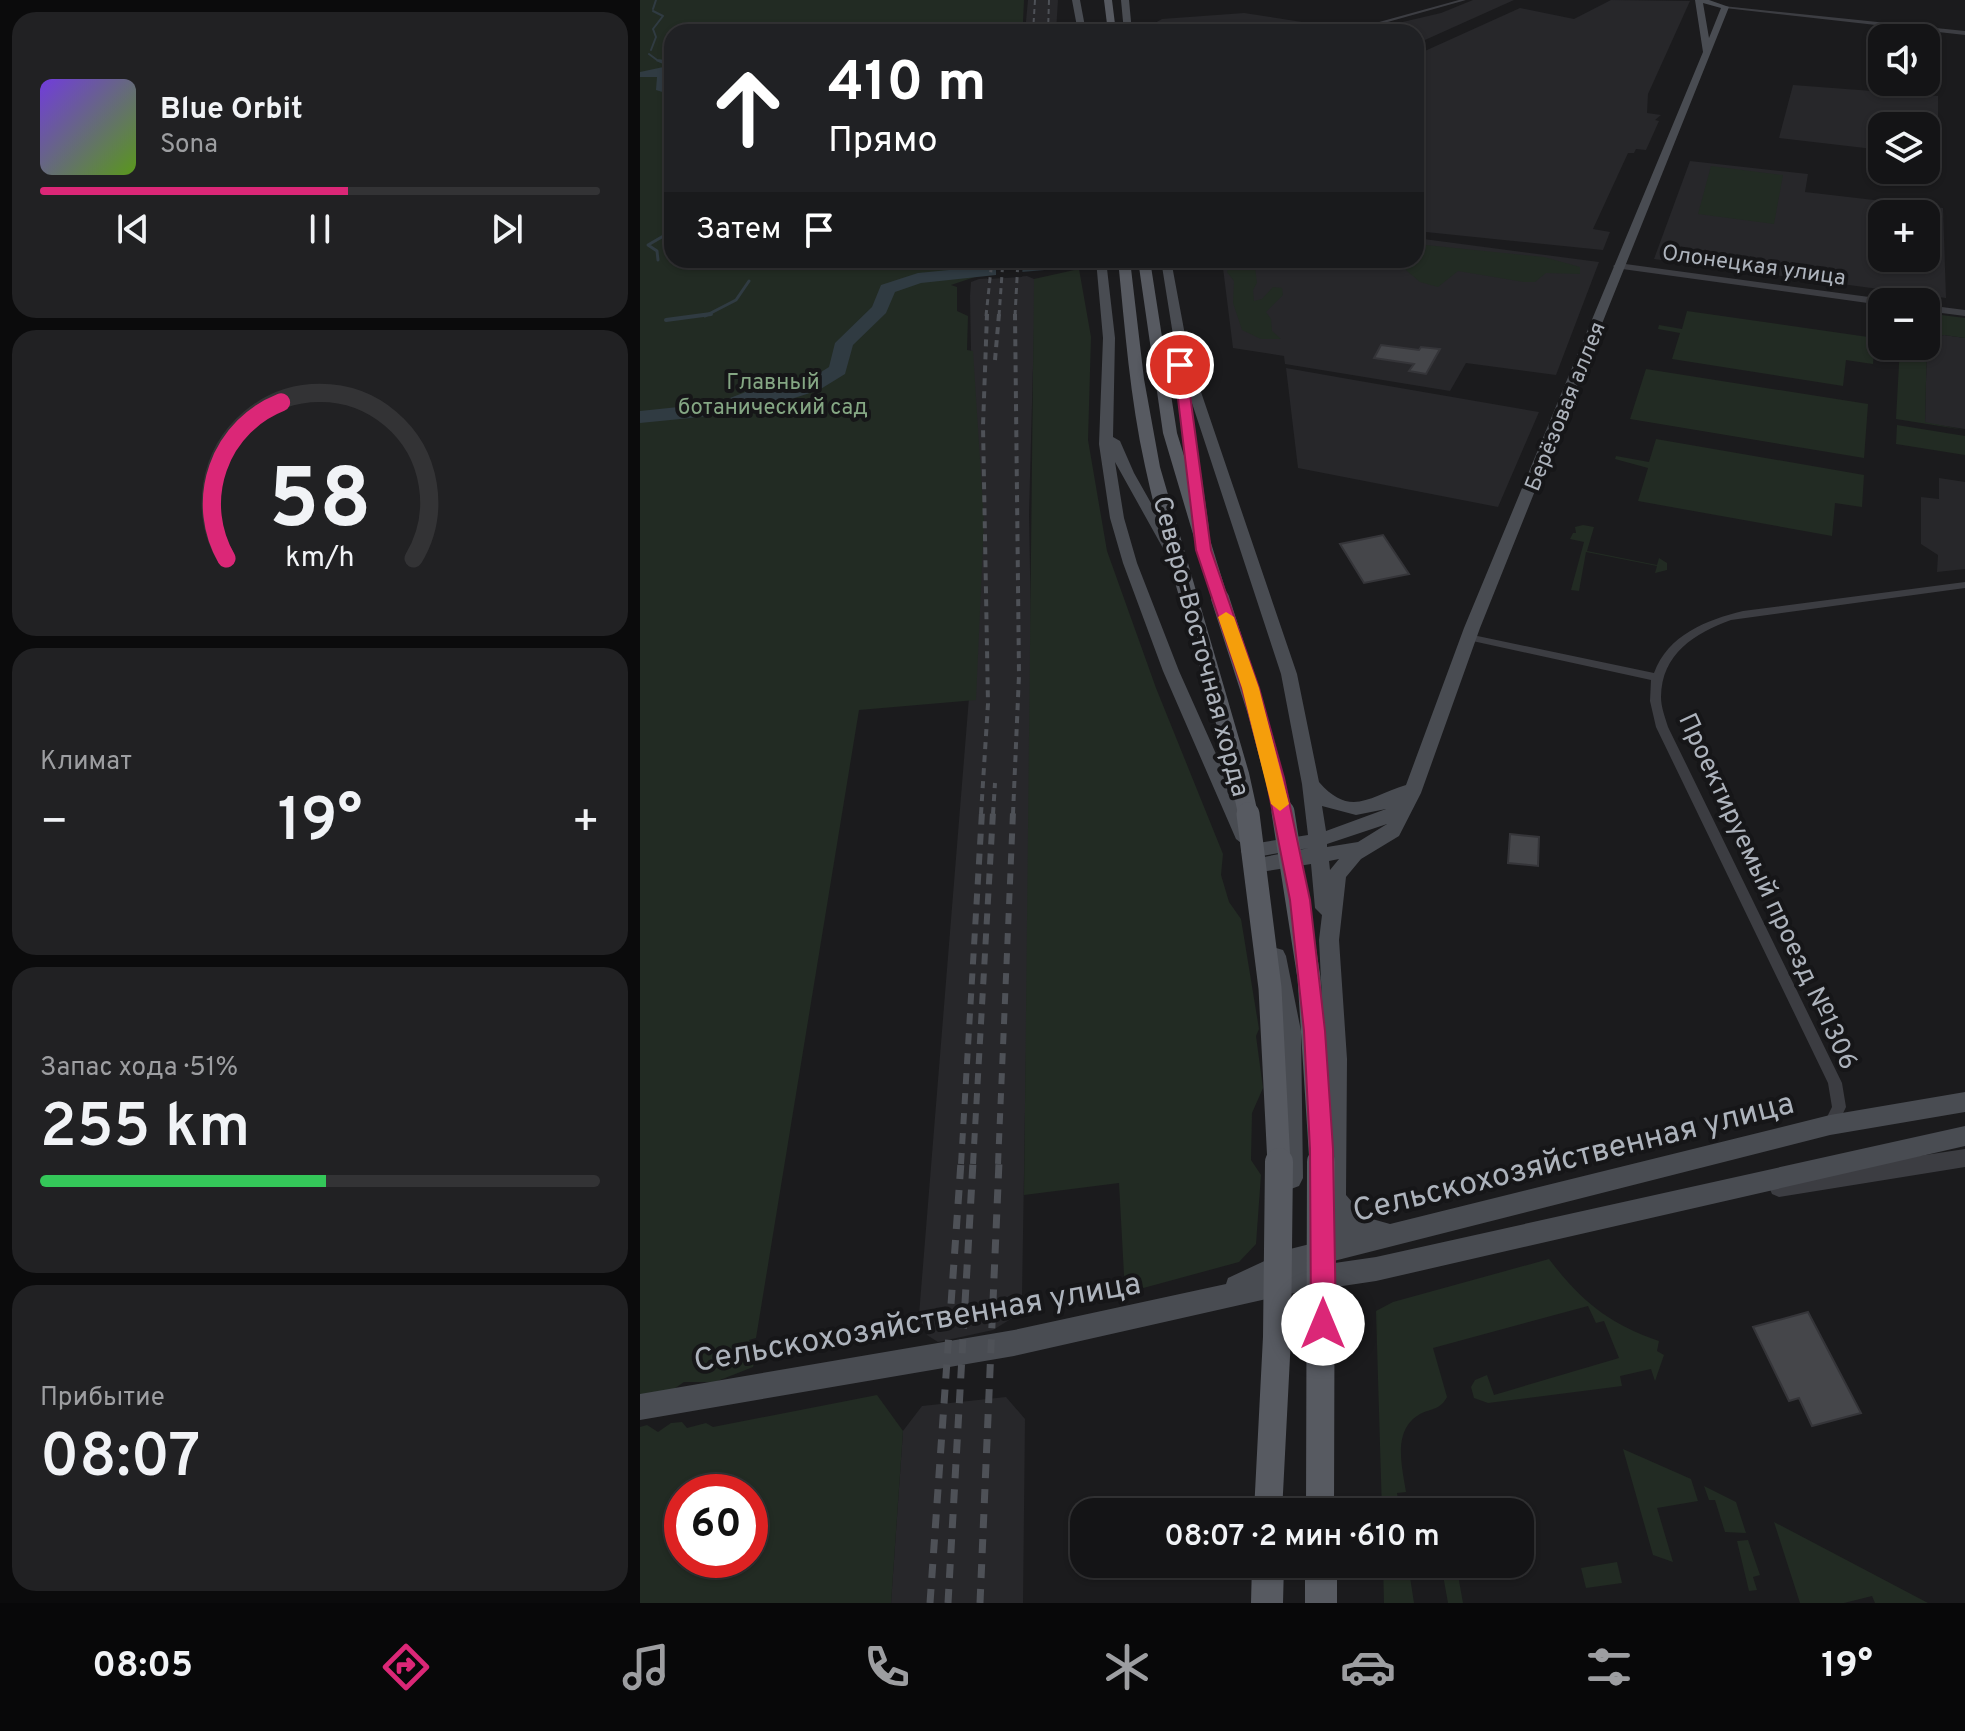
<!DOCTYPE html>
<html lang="ru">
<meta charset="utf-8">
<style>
body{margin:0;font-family:Overpass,sans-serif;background:#212123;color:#f1f3f6;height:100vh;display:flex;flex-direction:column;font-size:30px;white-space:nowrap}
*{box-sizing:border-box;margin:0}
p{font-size:26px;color:#9d9ea1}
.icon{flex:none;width:44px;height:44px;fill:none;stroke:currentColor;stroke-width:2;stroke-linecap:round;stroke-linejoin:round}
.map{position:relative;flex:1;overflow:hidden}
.panel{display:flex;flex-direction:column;gap:12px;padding:12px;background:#0b0b0c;width:640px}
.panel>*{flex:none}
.guide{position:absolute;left:24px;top:24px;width:760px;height:244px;border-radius:24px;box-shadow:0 2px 6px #0004,0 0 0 2px #333335;background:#202124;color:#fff;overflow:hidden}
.fabs{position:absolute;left:1228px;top:24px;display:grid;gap:16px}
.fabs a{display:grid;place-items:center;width:72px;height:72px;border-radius:16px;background:#141416;box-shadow:0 2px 6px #0004,0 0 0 2px #333335;font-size:40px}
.speed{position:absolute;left:24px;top:1474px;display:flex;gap:16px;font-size:40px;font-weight:700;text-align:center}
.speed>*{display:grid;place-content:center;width:104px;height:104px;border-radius:50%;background:#141416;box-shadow:0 2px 6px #0004,0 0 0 2px #333335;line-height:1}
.speed .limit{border:12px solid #d22;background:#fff;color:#111}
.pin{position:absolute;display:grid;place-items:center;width:68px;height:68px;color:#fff;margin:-34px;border:4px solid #fff;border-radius:50%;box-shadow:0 2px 8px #0007}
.me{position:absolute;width:88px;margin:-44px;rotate:0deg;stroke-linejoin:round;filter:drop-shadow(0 0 6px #0008)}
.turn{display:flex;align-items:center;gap:28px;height:168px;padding:0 32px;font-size:36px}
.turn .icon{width:104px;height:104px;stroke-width:2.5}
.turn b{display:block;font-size:56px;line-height:68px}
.then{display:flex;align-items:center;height:76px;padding:0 32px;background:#0003;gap:16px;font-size:30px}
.big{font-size:60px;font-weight:600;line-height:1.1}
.panel .tile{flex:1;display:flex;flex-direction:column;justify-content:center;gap:12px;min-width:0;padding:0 28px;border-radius:24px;background:#212123}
.panel .dial{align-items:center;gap:0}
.dial svg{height:208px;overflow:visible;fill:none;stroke:#333335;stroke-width:7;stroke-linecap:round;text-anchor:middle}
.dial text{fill:#f1f3f6;stroke:none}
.song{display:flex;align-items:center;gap:24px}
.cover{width:96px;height:96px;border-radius:12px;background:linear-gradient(135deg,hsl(260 70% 55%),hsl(90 70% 35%))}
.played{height:8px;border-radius:4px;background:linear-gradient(90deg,#db2777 55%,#333335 55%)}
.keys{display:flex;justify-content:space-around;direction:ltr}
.heat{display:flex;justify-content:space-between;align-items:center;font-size:44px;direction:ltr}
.charge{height:12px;border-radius:6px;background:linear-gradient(90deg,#34c759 51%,#333335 0)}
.trip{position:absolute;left:430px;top:1498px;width:464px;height:80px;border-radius:24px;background:#141416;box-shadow:0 2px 6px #0004,0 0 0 2px #333335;font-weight:600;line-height:80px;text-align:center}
.menu{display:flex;height:128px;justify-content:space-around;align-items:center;background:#080809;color:#9d9ea1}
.menu .icon{width:56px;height:56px}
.menu .on{color:#db2777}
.menu b{font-size:36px;color:#f1f3f6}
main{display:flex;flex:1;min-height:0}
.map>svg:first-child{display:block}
</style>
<main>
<section class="panel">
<div class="tile">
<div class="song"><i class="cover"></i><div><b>Blue Orbit</b><p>Sona</p></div></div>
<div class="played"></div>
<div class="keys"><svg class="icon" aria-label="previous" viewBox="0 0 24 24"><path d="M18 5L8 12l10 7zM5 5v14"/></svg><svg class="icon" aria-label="pause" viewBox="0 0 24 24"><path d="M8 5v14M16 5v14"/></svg><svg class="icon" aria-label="next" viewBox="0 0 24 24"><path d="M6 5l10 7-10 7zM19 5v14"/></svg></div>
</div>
<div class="tile dial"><svg viewBox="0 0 100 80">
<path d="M14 69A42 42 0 1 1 86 69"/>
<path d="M14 69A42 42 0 0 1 35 9" stroke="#db2777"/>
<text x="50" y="56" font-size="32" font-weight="700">58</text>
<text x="50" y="72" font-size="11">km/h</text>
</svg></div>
<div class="tile"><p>Климат</p>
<div class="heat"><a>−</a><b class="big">19°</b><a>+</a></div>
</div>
<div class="tile"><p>Запас хода · 51%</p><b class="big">255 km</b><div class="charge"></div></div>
<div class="tile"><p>Прибытие</p><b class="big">08:07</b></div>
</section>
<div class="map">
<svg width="1325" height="1603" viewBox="0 0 1325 1603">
<rect width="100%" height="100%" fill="#1b1b1d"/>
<path fill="#27272a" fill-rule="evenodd" d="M 388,0 L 418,0 L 416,32 L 385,32 Z
M 833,0 L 874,0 L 776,44 L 776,32 L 720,32 L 801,13 Z
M 971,0 L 1050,1 L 1008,94 L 1007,113 L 1021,115 L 1015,120 L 1019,121 L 1006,150 L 996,149 L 994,153 L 988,153 L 953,229 L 970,232 L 963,250 L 776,231 L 776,55 L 880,8 L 934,19 Z
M 604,13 L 707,29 L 698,32 L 517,32 L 515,23 L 522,19 Z
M 1153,85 L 1298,96 L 1298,156 L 1286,155 L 1286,126 L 1242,126 L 1242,150 L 1139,138 Z
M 1050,161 L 1168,174 L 1165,192 L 1303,208 L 1306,298 L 1014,259 ZM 1242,214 L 1286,214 L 1286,258 L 1242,258 Z
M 776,238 L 959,262 L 916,375 L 826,363 L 810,391 L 645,364 L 644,356 L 593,348 L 582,260 L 776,260 Z
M 387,276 L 394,279 L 395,292 L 389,514 L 392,685 L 382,1296 L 374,1317 L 353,1330 L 298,1342 L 287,1335 L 279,1315 L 336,611 L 330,296 L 331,282 L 339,279 Z
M 1304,335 L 1325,338 L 1325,429 L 1285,423 L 1287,340 Z
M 646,368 L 714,380 L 899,412 L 858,507 L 658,468 Z
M 1299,478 L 1325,482 L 1325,569 L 1297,572 L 1298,555 L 1281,544 L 1281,497 L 1299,499 Z
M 366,1397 L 385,1419 L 383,1603 L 251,1603 L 263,1431 L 282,1406 Z"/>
<path fill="#222b23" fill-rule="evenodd" d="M 0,0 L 384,0 L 383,22 L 379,27 L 382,32 L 32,32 L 32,260 L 318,260 L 320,266 L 338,267 L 338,276 L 311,285 L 317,287 L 317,311 L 328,316 L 327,350 L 333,351 L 344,521 L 336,700 L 219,710 L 116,1338 L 109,1340 L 117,1352 L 113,1367 L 75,1382 L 44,1382 L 28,1393 L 0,1397 Z
M 1071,166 L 1143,175 L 1134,224 L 1058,214 Z
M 776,244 L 904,257 L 940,267 L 940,274 L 906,273 L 895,282 L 884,282 L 818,271 L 798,287 L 780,282 L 760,265 L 727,260 L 776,260 Z
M 591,260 L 614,260 L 617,283 L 613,290 L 614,301 L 622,299 L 633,287 L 642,288 L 643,295 L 626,312 L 631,319 L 632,331 L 641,339 L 621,339 L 602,330 L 593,303 L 594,281 L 587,272 Z
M 439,269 L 451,337 L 448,440 L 467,551 L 516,688 L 583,854 L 581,875 L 589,902 L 601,919 L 619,1029 L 616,1036 L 623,1088 L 612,1113 L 611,1160 L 621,1175 L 616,1244 L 599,1262 L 485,1293 L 479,1183 L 384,1195 L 394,279 Z
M 1047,311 L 1235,338 L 1233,364 L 1206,360 L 1203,386 L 1032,359 L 1040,333 L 1018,329 L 1019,325 L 1042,329 Z
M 1286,313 L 1325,318 L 1325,338 L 1304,335 L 1287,341 L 1285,422 L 1325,430 L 1256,419 L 1260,346 L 1286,346 Z
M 1006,369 L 1228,404 L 1224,458 L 990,419 Z
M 1257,425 L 1325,436 L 1325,455 L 1256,444 Z
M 1016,439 L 1224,475 L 1222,507 L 1195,503 L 1192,536 L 998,501 L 1008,468 L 975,459 L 976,456 L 1009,462 Z
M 943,525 L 954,527 L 947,551 L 1017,565 L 1019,558 L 1027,563 L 1027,570 L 1015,573 L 1017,566 L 946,552 L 939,591 L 931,590 L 944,542 L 930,539 L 933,533 L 936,533 L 935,527 Z
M 909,1259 C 941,1301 969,1324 1019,1341 L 1017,1351 L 1024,1355 L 1015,1381 L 1011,1369 L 980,1376 L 982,1386 L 848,1403 L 834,1398 L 831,1387 L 835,1380 L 847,1375 L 854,1395 L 979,1358 L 964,1321 L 956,1323 L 948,1306 L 793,1348 L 807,1397 C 800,1410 792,1408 780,1414 C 752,1430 762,1466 766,1492 L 757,1493 L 760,1512 L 742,1512 L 736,1311 L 753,1302 Z
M 237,1395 L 263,1431 L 251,1603 L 0,1603 L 0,1427 L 7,1425 L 18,1432 L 31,1423 L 42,1422 L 47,1428 L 66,1423 L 73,1427 ZM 42,1492 L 110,1492 L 110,1560 L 42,1560 Z
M 983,1449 L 1051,1479 L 1058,1501 L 1017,1508 L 1033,1562 L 1013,1555 Z
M 1064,1486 L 1096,1502 L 1106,1533 L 1085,1532 L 1075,1500 L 1069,1500 Z
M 1134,1522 L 1288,1603 L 1235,1603 L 1232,1596 L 1204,1603 L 1160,1603 Z
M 1108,1540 L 1120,1575 L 1113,1577 L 1117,1590 L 1109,1591 L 1097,1541 Z
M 977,1562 L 982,1583 L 946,1588 L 941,1568 Z
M 743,1564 L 768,1564 L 774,1603 L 744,1603 Z
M 801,1564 L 816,1564 L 823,1603 L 808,1603 Z"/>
<path fill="#303b42" d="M 32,58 L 32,95 L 16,90 L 17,77 L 0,77 L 0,72 L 28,66 L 16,61 Z
M 420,262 L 438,262 L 439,267 L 315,278 L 314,270 Z"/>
<path fill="#1b1b1d" d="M 383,260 L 382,277 L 347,279 L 349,262 Z"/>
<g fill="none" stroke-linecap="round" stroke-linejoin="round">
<path stroke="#303b42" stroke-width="2" d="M 13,9 L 16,0
M 11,50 L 16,37 L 13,29 L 23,16 L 13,11
M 9,54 L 17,60 L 32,62"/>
<path stroke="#303b42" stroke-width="3" d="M 18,260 L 17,251 L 8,245 L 32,231
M 65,316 L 96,300 L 109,281"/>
<path stroke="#303b42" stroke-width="4" d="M 26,320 L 71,314"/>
<path fill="#303b42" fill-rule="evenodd" d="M 350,266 L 356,267 L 356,275 L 281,283 L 255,292 L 246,313 L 213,345 L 205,374 L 179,390 L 142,402 L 118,400 L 81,415 L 0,423 L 0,411 L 77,403 L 116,388 L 141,390 L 165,382 L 189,367 L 195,343 L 232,307 L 241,285 L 278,273 Z"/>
</g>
<path fill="#45464a" stroke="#353539" stroke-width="2" d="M 741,345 L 779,350 L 781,347 L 800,349 L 786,374 L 769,371 L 774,364 L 734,358 Z
M 743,535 L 769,574 L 724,583 L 700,544 Z
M 870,834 L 899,837 L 898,866 L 868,863 Z
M 1168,1312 L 1221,1413 L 1172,1426 L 1159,1398 L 1149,1401 L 1113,1327 Z"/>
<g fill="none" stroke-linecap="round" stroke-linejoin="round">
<path fill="#3c3d42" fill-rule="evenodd" d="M 819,0 L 826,0 L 712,32 L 703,32 Z
M 1083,6 L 1325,31 L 1325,35 L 1085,8 Z
M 1325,582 L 1325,588 L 1091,620 C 1055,633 1021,654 1021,697 C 1021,707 1025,717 1028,727 L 1202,1083 L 1206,1107 L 1195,1130 L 1190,1132 L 1185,1130 L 1183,1125 L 1192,1107 L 1188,1083 L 1016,727 L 1010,701 L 1011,680 L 828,640 L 823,637 L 828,634 L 1014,673 C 1028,635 1066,620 1103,611 Z"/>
<path fill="#3c3d42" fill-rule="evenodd" d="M 978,263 L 1244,299 L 1249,302 L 1242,302 L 1242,305 L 975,268 L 973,266 Z
M 1286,305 L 1325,310 L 1325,316 L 1286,311 Z
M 1325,1149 L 1325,1167 L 1139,1197 L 1132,1194 L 1129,1187 L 1132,1180 L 1139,1177 Z"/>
<path fill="#494c52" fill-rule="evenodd" d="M 432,0 L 440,0 L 446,32 L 438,32 Z
M 481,0 L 489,0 L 492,32 L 484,32 Z
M 1055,0 L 1069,0 L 1089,7 L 840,628 L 781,793 L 759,836 L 721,859 L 706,877 L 699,940 L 707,1059 L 706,1195 L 725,1217 L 750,1224 L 1190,1115 L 1325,1092 L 1325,1112 L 1190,1135 L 674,1266 L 736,1257 L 1325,1126 L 1325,1146 L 736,1281 L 649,1294 L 374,1356 L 0,1420 L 0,1394 L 374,1330 L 586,1284 L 588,1278 L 650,1249 L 682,1241 L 685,1059 L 679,940 L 682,915 L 675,908 L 671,864 L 614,873 L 607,871 L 605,866 L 607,861 L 614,859 L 669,848 L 610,858 L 603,856 L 601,851 L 605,846 L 596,839 L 523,671 L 483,563 L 470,518 L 459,444 L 463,338 L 456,260 L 466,260 L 475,338 L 473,437 L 480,441 L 494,473 L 541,556 L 534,560 L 529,559 L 475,462 L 484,518 L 497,563 L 539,671 L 614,839 L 612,844 L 668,835 L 662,784 L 641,674 L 550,397 L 569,528 L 562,532 L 555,528 L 535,375 L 543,372 L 533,335 L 521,260 L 531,260 L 545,335 L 561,392 L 657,674 L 679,782 C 711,819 731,795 766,785 L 824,628 L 1063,52 ZM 1063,3 L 1081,8 L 1069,38 ZM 682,806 L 716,815 L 746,809 L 686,831 ZM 747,824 L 718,842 L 687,847 L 687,844 ZM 699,859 L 690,870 L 689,861 Z
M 636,948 L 643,950 L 646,956 L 661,1031 L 663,1178 L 659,1186 L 651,1189 L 643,1186 L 639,1178 L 639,1031 L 626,956 L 629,950 Z"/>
<path fill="#575a61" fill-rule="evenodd" d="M 464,0 L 472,0 L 476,32 L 468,32 Z
M 478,260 L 490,260 L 504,379 L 520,467 L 609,773 L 618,814 L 608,821 L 598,814 C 574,696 530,583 505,466 C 490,398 485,329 478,260 Z
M 498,260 L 510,260 L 537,433 L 588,598 L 580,603 L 572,598 L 523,433 Z
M 612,1564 L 644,1564 L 643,1603 L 611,1603 Z
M 665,1564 L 697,1564 L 697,1603 L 665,1603 Z"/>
<path stroke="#4e5157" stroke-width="2" stroke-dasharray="5 4" stroke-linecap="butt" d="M 393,32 L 395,0
M 408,32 L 409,0"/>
<path stroke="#4e5157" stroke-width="3" stroke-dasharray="6 5" stroke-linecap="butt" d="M 346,316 L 352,260
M 359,316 L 363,260
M 375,316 L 378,260"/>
<path stroke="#4e5157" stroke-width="4" stroke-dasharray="7 6" stroke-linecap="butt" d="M 355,360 L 359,314
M 341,814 L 348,704 L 343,426 L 347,314
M 353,814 L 355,783
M 373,814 L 379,675 L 375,314"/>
<path stroke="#4e5157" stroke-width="6" stroke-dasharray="11 9" stroke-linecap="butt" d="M 321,1164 L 342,812
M 333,1164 L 353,812
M 358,1164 L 373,812"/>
<path stroke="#4e5157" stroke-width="7" stroke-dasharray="14 11" stroke-linecap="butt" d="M 290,1603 L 321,1162
M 308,1603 L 333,1162
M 340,1603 L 359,1162"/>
<path stroke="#575a61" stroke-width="18" d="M 580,598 L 616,710 L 644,814"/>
<path stroke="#575a61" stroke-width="23" d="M 643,812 L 669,978 L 681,1164
M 608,814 L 630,988 L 639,1164"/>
<path stroke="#575a61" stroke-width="28" d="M 628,1512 L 637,1337 L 639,1162
M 680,1512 L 681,1162"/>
</g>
<path fill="#db2777" stroke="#8e194d" stroke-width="2" d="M 540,361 L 546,365 L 571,550 L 619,688 L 644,778 L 670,900 L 685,1031 L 693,1149 L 696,1324 L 692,1333 L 683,1337 L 674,1333 L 671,1324 L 670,1149 L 664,1031 L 650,900 L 626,778 L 602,688 L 556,550 L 534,365 Z"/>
<path fill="#f59e0b" d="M 586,612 L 594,617 L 619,688 L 649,804 L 640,811 L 631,804 L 602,688 L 578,617 Z"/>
<g text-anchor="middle" stroke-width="8" stroke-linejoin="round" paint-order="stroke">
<g font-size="22" fill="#adb3bc" stroke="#161618">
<text transform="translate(1114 264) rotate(8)" y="8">Олонецкая улица</text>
<text transform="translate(924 406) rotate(-68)" y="8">Берёзовая аллея</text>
</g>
<g font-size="22" fill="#85a784" stroke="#161618">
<text x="133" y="389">Главный<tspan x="133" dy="25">ботанический сад</tspan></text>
</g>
<g font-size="26" fill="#adb3bc" stroke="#161618">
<text transform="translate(562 646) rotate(75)" y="9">Северо-Восточная хорда</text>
<text transform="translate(1129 891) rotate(65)" y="9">Проектируемый проезд №1306</text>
</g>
<g font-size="32" fill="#adb3bc" stroke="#161618">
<text transform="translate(933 1156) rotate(-14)" y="11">Сельскохозяйственная улица</text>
<text transform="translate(277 1321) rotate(-10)" y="11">Сельскохозяйственная улица</text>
</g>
</g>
</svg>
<div class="fabs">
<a><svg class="icon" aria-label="sound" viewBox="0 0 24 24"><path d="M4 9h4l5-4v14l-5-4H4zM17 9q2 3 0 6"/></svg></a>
<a><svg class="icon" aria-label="layers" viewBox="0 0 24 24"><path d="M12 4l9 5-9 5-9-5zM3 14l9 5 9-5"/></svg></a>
<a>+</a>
<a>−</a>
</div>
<div class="speed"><div class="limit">60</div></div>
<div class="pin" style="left:540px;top:365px;background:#d93025"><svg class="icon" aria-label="arrive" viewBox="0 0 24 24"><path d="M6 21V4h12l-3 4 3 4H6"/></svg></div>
<svg class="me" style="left:683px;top:1324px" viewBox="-20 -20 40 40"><circle r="19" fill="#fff"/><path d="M0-13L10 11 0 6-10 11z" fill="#db2777"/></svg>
<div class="trip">08:07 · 2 мин · 610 m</div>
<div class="guide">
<div class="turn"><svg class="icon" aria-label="ahead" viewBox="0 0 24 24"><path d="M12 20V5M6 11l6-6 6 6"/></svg><div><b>410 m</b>Прямо</div></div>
<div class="then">Затем<svg class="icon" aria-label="arrive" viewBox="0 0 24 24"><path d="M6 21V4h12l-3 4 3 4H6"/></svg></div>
</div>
</div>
</main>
<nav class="menu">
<b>08:05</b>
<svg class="icon on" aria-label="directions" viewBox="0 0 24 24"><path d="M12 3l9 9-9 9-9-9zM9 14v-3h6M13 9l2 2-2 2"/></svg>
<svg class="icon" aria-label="music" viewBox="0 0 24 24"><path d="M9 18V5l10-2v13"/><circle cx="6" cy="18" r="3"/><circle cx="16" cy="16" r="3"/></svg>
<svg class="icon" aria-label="phone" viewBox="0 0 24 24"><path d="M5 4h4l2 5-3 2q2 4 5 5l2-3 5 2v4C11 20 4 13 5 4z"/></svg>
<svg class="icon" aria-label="climate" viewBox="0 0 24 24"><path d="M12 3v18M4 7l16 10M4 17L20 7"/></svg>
<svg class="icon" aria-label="car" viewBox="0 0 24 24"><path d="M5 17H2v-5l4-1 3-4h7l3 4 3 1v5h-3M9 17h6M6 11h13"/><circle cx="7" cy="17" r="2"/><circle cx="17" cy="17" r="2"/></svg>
<svg class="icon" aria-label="filters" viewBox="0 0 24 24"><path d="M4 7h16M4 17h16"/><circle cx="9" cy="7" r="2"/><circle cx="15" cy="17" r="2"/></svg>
<b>19°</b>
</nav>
